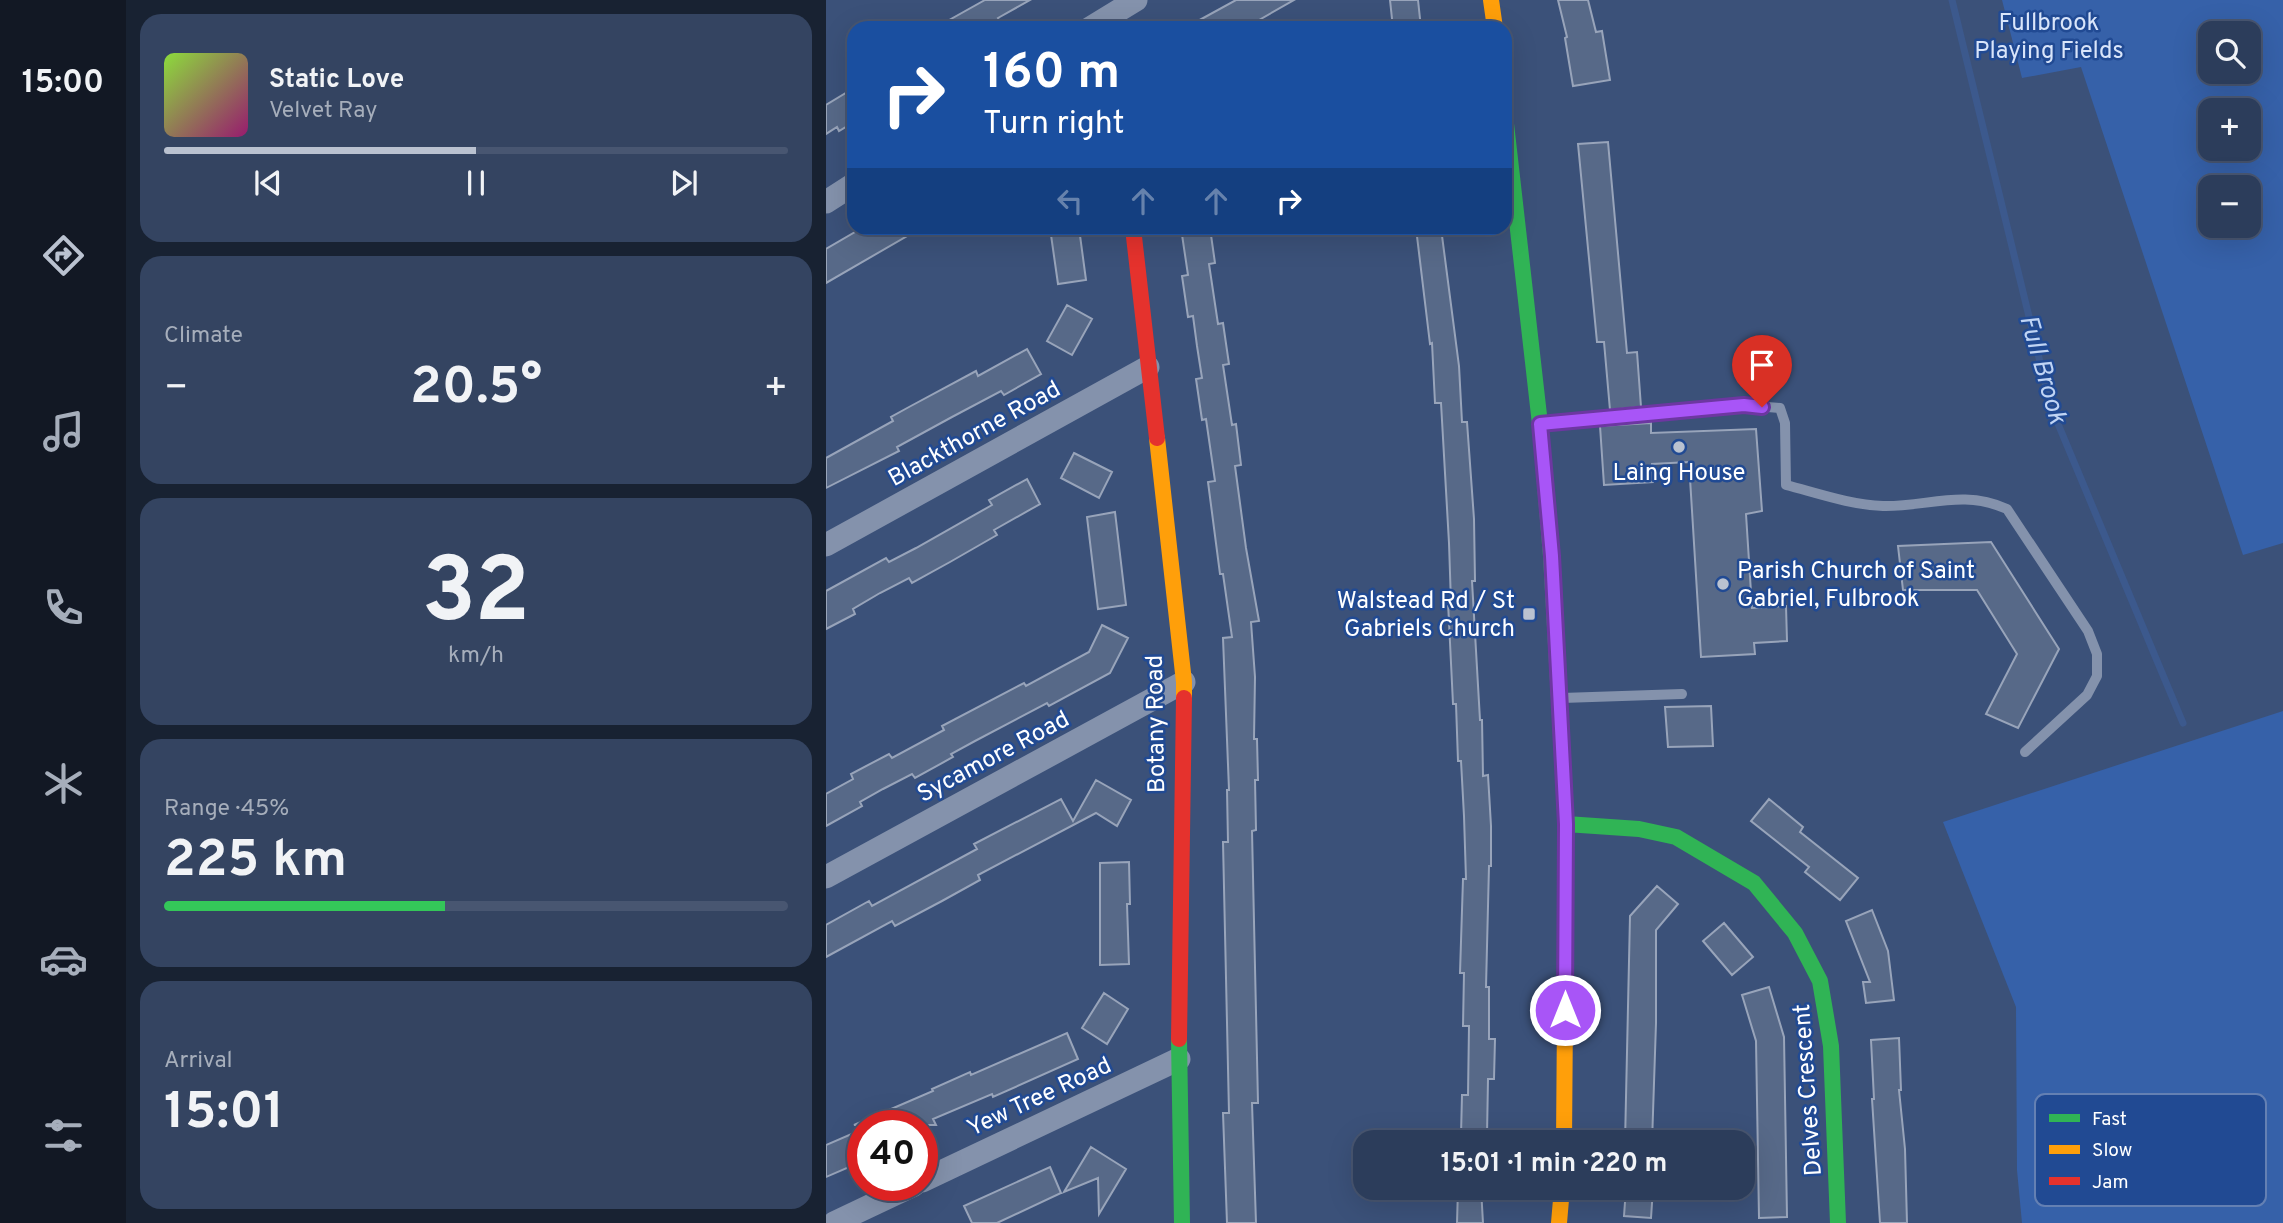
<!DOCTYPE html>
<meta charset="utf-8">
<style>
body{margin:0;font-family:Overpass,sans-serif;background:#344461;color:#f1f3f6;height:100vh;display:flex;flex-direction:column;font-size:26px;white-space:nowrap}
*{box-sizing:border-box;margin:0}
p{font-size:23px;color:#a6aebb}
.icon{flex:none;width:38px;height:38px;fill:none;stroke:currentColor;stroke-width:2;stroke-linecap:round;stroke-linejoin:round}
.map{position:relative;flex:1;overflow:hidden}
.drawer{display:flex;flex-direction:column;gap:14px;padding:14px;background:#182232;width:700px}
.drawer>*{flex:none}
.hud{position:absolute;left:21px;top:21px;width:665px;height:214px;border-radius:21px;box-shadow:0 7px 28px #0002,0 0 0 2px #485671;background:#1a4fa0;color:#fff;overflow:hidden}
.tools{position:absolute;left:1372px;top:21px;display:grid;gap:14px}
.tools a{display:grid;place-items:center;width:63px;height:63px;border-radius:14px;background:#2c3d5b;box-shadow:0 7px 28px #0002,0 0 0 2px #485671;font-size:35px}
.speed{position:absolute;left:21px;top:1110px;display:flex;gap:14px;font-size:35px;font-weight:700;text-align:center}
.speed>*{display:grid;place-content:center;width:91px;height:91px;border-radius:50%;background:#2c3d5b;box-shadow:0 7px 28px #0002,0 0 0 2px #485671;line-height:1}
.speed .limit{border:10px solid #d22;background:#fff;color:#111}
.pin{position:absolute;display:grid;place-items:center;width:60px;height:60px;color:#fff;margin:-72px -30px;border-radius:50% 50% 50% 0;rotate:-45deg;box-shadow:0 0 7px #0007}
.pin .icon{rotate:45deg}
.me{position:absolute;width:77px;margin:-38px;rotate:0deg;stroke-linejoin:round;filter:drop-shadow(0 0 5px #0008)}
.turn{display:flex;align-items:center;gap:24px;height:147px;padding:0 21px;font-size:32px}
.turn .icon{width:91px;height:91px;stroke-width:2.5}
.turn b{display:block;font-size:49px;line-height:60px}
.lanes{display:flex;align-items:center;height:66px;padding:0 21px;background:#0003;justify-content:center;gap:35px;direction:ltr}
.lanes .off{opacity:.35}
.big{font-size:52px;font-weight:700;line-height:1.1}
.drawer .widget{flex:1;display:flex;flex-direction:column;justify-content:center;gap:10px;min-width:0;padding:0 24px;border-radius:21px;background:#344461}
.drawer .dial{align-items:center;gap:0}
.dial b{font-size:91px;line-height:1}
.song{display:flex;align-items:center;gap:21px}
.cover{width:84px;height:84px;border-radius:10px;background:linear-gradient(135deg,hsl(90 70% 55%),hsl(320 70% 35%))}
.played{height:7px;border-radius:4px;background:linear-gradient(90deg,#bac2d0 50%,#485671 50%)}
.keys{display:flex;justify-content:space-around;direction:ltr}
.heat{display:flex;justify-content:space-between;align-items:center;font-size:38px;direction:ltr}
.charge{height:10px;border-radius:5px;background:linear-gradient(90deg,#34c759 45%,#485671 0)}
.trip{position:absolute;left:527px;top:1130px;width:402px;height:70px;border-radius:21px;background:#2c3d5b;box-shadow:0 7px 28px #0002,0 0 0 2px #485671;font-weight:700;line-height:70px;text-align:center}
main{display:flex;flex:1;min-height:0}
.tab-bar{display:flex;flex-direction:column;width:126px;justify-content:space-around;align-items:center;background:#121824;color:#a6aebb}
.tab-bar .icon{width:49px;height:49px}
.tab-bar .on{color:#bac2d0}
.tab-bar b{font-size:32px;color:#f1f3f6}
.map>svg:first-child{display:block}
</style>
<main>
<nav class="tab-bar">
<b>15:00</b>
<svg class="icon on" aria-label="directions" viewBox="0 0 24 24"><path d="M12 3l9 9-9 9-9-9zM9 14v-3h6M13 9l2 2-2 2"/></svg>
<svg class="icon" aria-label="music" viewBox="0 0 24 24"><path d="M9 18V5l10-2v13"/><circle cx="6" cy="18" r="3"/><circle cx="16" cy="16" r="3"/></svg>
<svg class="icon" aria-label="phone" viewBox="0 0 24 24"><path d="M5 4h4l2 5-3 2q2 4 5 5l2-3 5 2v4C11 20 4 13 5 4z"/></svg>
<svg class="icon" aria-label="climate" viewBox="0 0 24 24"><path d="M12 3v18M4 7l16 10M4 17L20 7"/></svg>
<svg class="icon" aria-label="car" viewBox="0 0 24 24"><path d="M5 17H2v-5l4-1 3-4h7l3 4 3 1v5h-3M9 17h6M6 11h13"/><circle cx="7" cy="17" r="2"/><circle cx="17" cy="17" r="2"/></svg>
<svg class="icon" aria-label="filters" viewBox="0 0 24 24"><path d="M4 7h16M4 17h16"/><circle cx="9" cy="7" r="2"/><circle cx="15" cy="17" r="2"/></svg>
</nav>
<section class="drawer">
<div class="widget">
<div class="song"><i class="cover"></i><div><b>Static Love</b><p>Velvet Ray</p></div></div>
<div class="played"></div>
<div class="keys"><svg class="icon" aria-label="previous" viewBox="0 0 24 24"><path d="M18 5L8 12l10 7zM5 5v14"/></svg><svg class="icon" aria-label="pause" viewBox="0 0 24 24"><path d="M8 5v14M16 5v14"/></svg><svg class="icon" aria-label="next" viewBox="0 0 24 24"><path d="M6 5l10 7-10 7zM19 5v14"/></svg></div>
</div>
<div class="widget"><p>Climate</p>
<div class="heat"><a>−</a><b class="big">20.5°</b><a>+</a></div>
</div>
<div class="widget dial"><b>32</b><p>km/h</p></div>
<div class="widget"><p>Range · 45%</p><b class="big">225 km</b><div class="charge"></div></div>
<div class="widget"><p>Arrival</p><b class="big">15:01</b></div>
</section>
<div class="map">
<svg width="1457" height="1223" viewBox="0 0 1457 1223">
<rect width="100%" height="100%" fill="#3b5179"/>
<path fill="#3661a9" fill-rule="evenodd" d="M 1176,0 L 1457,0 L 1457,543 L 1417,555 L 1255,67 L 1196,78 ZM 1384,33 L 1423,33 L 1423,72 L 1384,72 ZM 1384,110 L 1423,110 L 1423,149 L 1384,149 ZM 1384,187 L 1423,187 L 1423,226 L 1384,226 Z
M 1457,711 L 1457,1223 L 1196,1223 L 1191,1170 L 1190,1007 L 1117,822 Z"/>
<g fill="none" stroke-linecap="round" stroke-linejoin="round">
<path stroke="#3c598d" stroke-width="7" d="M 1126,0 L 1225,407 L 1357,723"/>
</g>
<path fill="#576988" stroke="#98a4ba" stroke-width="2" d="M 159,0 L 204,0 L 172,18 L 178,28 L 109,28 Z
M 410,0 L 468,0 L 419,28 L 359,28 Z
M 564,0 L 592,0 L 595,28 L 567,28 Z
M 732,0 L 762,0 L 770,32 L 776,31 L 784,80 L 747,86 L 739,38 L 741,37 Z
M 28,88 L 28,122 L 13,131 L 11,127 L 0,134 L 0,105 Z
M 782,142 L 801,353 L 811,352 L 815,407 L 784,410 L 778,342 L 771,342 L 752,144 Z
M 36,228 L 95,228 L 0,283 L 0,249 Z
M 224,228 L 253,228 L 260,280 L 232,284 Z
M 355,228 L 384,228 L 389,263 L 383,264 L 392,324 L 397,323 L 403,364 L 397,365 L 406,425 L 410,424 L 415,465 L 409,466 L 420,548 L 433,621 L 425,622 L 429,677 L 428,739 L 431,739 L 432,780 L 429,780 L 430,830 L 426,831 L 432,1103 L 426,1103 L 430,1223 L 401,1223 L 397,1113 L 403,1113 L 397,842 L 402,842 L 401,790 L 403,790 L 397,638 L 406,637 L 397,574 L 394,574 L 382,482 L 389,481 L 380,419 L 376,420 L 370,379 L 376,378 L 371,346 L 367,316 L 362,317 L 356,276 L 362,275 Z
M 590,228 L 615,228 L 633,366 L 636,422 L 641,422 L 648,519 L 649,581 L 646,581 L 654,720 L 656,720 L 657,776 L 662,775 L 665,826 L 665,866 L 663,866 L 660,987 L 663,987 L 663,1039 L 669,1039 L 668,1079 L 662,1079 L 661,1135 L 635,1135 L 636,1095 L 642,1095 L 643,1026 L 637,1026 L 638,973 L 634,973 L 637,879 L 640,879 L 638,816 L 635,761 L 632,761 L 630,704 L 627,704 L 623,622 L 622,603 L 625,603 L 623,543 L 615,403 L 609,403 L 606,343 L 604,344 Z
M 241,305 L 266,319 L 246,355 L 221,341 Z
M 201,349 L 215,374 L 178,395 L 175,391 L 126,417 L 71,447 L 73,451 L 0,488 L 0,458 L 67,421 L 65,417 L 83,407 L 150,371 L 152,376 Z
M 825,423 L 825,433 L 930,429 L 936,511 L 920,514 L 926,608 L 960,606 L 961,641 L 928,643 L 929,654 L 875,657 L 863,462 L 826,464 L 827,482 L 778,485 L 774,426 Z
M 248,453 L 286,472 L 273,498 L 235,478 Z
M 201,479 L 214,504 L 168,530 L 171,535 L 124,562 L 86,583 L 83,578 L 54,593 L 27,609 L 29,614 L 0,629 L 0,591 L 60,558 L 63,562 L 90,548 L 166,505 L 163,500 Z
M 289,512 L 300,605 L 272,609 L 261,517 Z
M 1165,542 L 1233,649 L 1192,728 L 1160,714 L 1191,654 L 1151,590 L 1077,590 L 1072,546 Z
M 276,625 L 302,638 L 284,673 L 223,706 L 221,703 L 149,741 L 125,754 L 127,757 L 89,778 L 86,774 L 57,789 L 34,802 L 36,806 L 0,826 L 0,794 L 27,779 L 25,774 L 63,754 L 66,758 L 118,730 L 116,726 L 198,683 L 200,686 L 263,652 Z
M 885,706 L 887,746 L 842,747 L 839,707 Z
M 270,780 L 305,800 L 291,826 L 270,813 L 152,875 L 154,880 L 116,901 L 69,926 L 66,921 L 0,957 L 0,925 L 43,901 L 46,906 L 151,849 L 148,844 L 235,799 L 247,821 Z
M 943,799 L 977,827 L 974,832 L 1032,878 L 1014,900 L 979,872 L 983,867 L 925,821 Z
M 303,862 L 304,904 L 301,904 L 303,964 L 274,965 L 274,863 Z
M 831,886 L 852,904 L 830,930 L 830,1023 L 826,1143 L 799,1143 L 804,916 Z
M 1046,910 L 1062,951 L 1068,1000 L 1040,1003 L 1037,982 L 1044,982 L 1020,921 Z
M 898,923 L 927,957 L 906,975 L 877,941 Z
M 943,987 L 958,1037 L 961,1217 L 933,1218 L 930,1041 L 916,995 Z
M 278,993 L 302,1009 L 281,1044 L 256,1028 Z
M 241,1033 L 252,1059 L 167,1097 L 166,1094 L 107,1119 L 110,1125 L 28,1125 L 107,1091 L 106,1089 L 144,1072 L 145,1075 Z
M 1073,1038 L 1075,1090 L 1073,1090 L 1079,1149 L 1081,1223 L 1054,1223 L 1046,1099 L 1048,1099 L 1045,1040 Z
M 37,1129 L 37,1161 L 0,1177 L 0,1145 Z
M 265,1147 L 300,1169 L 273,1214 L 272,1178 L 238,1192 Z
M 224,1167 L 235,1193 L 171,1223 L 146,1223 L 138,1206 Z
M 632,1188 L 655,1188 L 657,1223 L 631,1223 Z
M 800,1188 L 827,1188 L 825,1218 L 798,1216 Z"/>
<g fill="none" stroke-linecap="round" stroke-linejoin="round">
<path stroke="#8492ac" stroke-width="10" d="M 717,424 L 917,405 L 954,408 L 959,423 L 960,485 C 991,493 1025,505 1057,506 C 1102,507 1136,489 1181,509 L 1262,631 L 1271,654 L 1271,676 L 1261,695 L 1199,752
M 736,698 L 856,694"/>
<path stroke="#8492ac" stroke-width="23" d="M 264,28 L 310,0
M 0,202 L 28,184
M 0,545 L 322,367
M 0,877 L 358,682
M 96,1181 L 353,1059
M 8,1223 L 88,1185"/>
<path stroke="#30b455" stroke-width="16" d="M 679,115 L 714,424 L 725,556 L 740,824 L 739,1013
M 740,824 L 813,829 L 850,837 L 928,883 L 969,933 L 994,981 L 1005,1046 L 1012,1223
M 353,1039 L 356,1223"/>
<path stroke="#ff9f0a" stroke-width="16" d="M 665,0 L 669,28
M 331,438 L 358,682 L 358,698
M 738,1143 L 739,1013
M 733,1223 L 736,1188"/>
<path stroke="#e5322d" stroke-width="16" d="M 307,228 L 331,438
M 353,1039 L 358,698"/>
</g>
<g fill="none" stroke-linecap="round" stroke-linejoin="round">
<defs>
<path id="route" d="M 739,1010 L 740,824 L 726,556 L 714,424 L 918,405 L 936,407"/>
</defs>
<use href="#route" stroke="#6d37a1" stroke-width="18"/>
<use href="#route" stroke="#a855f7" stroke-width="12"/>
</g>
<g fill="#bac2d0" stroke="#214a93" stroke-width="2.5">
<circle cx="853" cy="447" r="7"/>
<circle cx="897" cy="584" r="7"/>
<rect x="696" y="607" width="14" height="14" rx="3.5"/>
</g>
<g text-anchor="middle" stroke-width="5" stroke-linejoin="round" paint-order="stroke">
<g font-size="24" fill="#d9e5fa" stroke="#214a93">
<text x="1223" y="30">Fullbrook<tspan x="1223" dy="28">Playing Fields</tspan></text>
</g>
<g font-size="24" fill="#fff" stroke="#214a93">
<text transform="translate(148 433) rotate(-29)" y="8">Blackthorne Road</text>
<text transform="translate(329 724) rotate(-91)" y="8">Botany Road</text>
<text transform="translate(167 756) rotate(-28)" y="8">Sycamore Road</text>
<text transform="translate(981 1090) rotate(-94)" y="8">Delves Crescent</text>
<text transform="translate(213 1096) rotate(-25)" y="8">Yew Tree Road</text>
</g>
<g font-size="24" fill="#fff" stroke="#214a93">
<text x="853" y="480">Laing House</text>
<text x="911" y="578" text-anchor="start">Parish Church of Saint<tspan x="911" dy="28">Gabriel, Fulbrook</tspan></text>
<text x="689" y="608" text-anchor="end">Walstead Rd / St<tspan x="689" dy="28">Gabriels Church</tspan></text>
</g>
<g font-size="26" font-style="italic" fill="#c0d4f4" stroke="#214a93">
<text transform="translate(1218 369) rotate(74)" y="9">Full Brook</text>
</g>
</g>
<rect x="1209" y="1094" width="231" height="112" rx="10" fill="#214a93" stroke="#6480b3" stroke-width="2"/>
<rect x="1223" y="1114" width="31" height="8" fill="#30b455"/>
<rect x="1223" y="1145" width="31" height="9" fill="#ff9f0a"/>
<rect x="1223" y="1177" width="31" height="8" fill="#e5322d"/>
<g font-size="19" fill="#fff">
<text x="1266" y="1125">Fast</text>
<text x="1266" y="1156">Slow</text>
<text x="1266" y="1188">Jam</text>
</g>
</svg>
<div class="tools">
<a><svg class="icon" aria-label="search" viewBox="0 0 24 24"><circle cx="10" cy="10" r="6"/><path d="M15 15l6 6"/></svg></a>
<a>+</a>
<a>−</a>
</div>
<div class="speed"><div class="limit">40</div></div>
<div class="pin" style="left:936px;top:407px;background:#d93025"><svg class="icon" aria-label="arrive" viewBox="0 0 24 24"><path d="M6 21V4h12l-3 4 3 4H6"/></svg></div>
<svg class="me" style="left:739px;top:1010px" viewBox="-20 -20 40 40"><circle r="17" fill="#a855f7" stroke="#fff" stroke-width="3"/><path d="M0-11L8 9 0 5-8 9z" fill="#fff"/></svg>
<div class="trip">15:01 · 1 min · 220 m</div>
<div class="hud">
<div class="turn"><svg class="icon" aria-label="right" viewBox="0 0 24 24"><path d="M7 20v-9h11M14 6l5 5-5 5"/></svg><div><b>160 m</b>Turn right</div></div>
<div class="lanes"><svg class="icon off" aria-label="left" viewBox="0 0 24 24"><path d="M17 20v-9H6M10 6l-5 5 5 5"/></svg><svg class="icon off" aria-label="ahead" viewBox="0 0 24 24"><path d="M12 20V5M6 11l6-6 6 6"/></svg><svg class="icon off" aria-label="ahead" viewBox="0 0 24 24"><path d="M12 20V5M6 11l6-6 6 6"/></svg><svg class="icon" aria-label="right" viewBox="0 0 24 24"><path d="M7 20v-9h11M14 6l5 5-5 5"/></svg></div>
</div>
</div>
</main>
